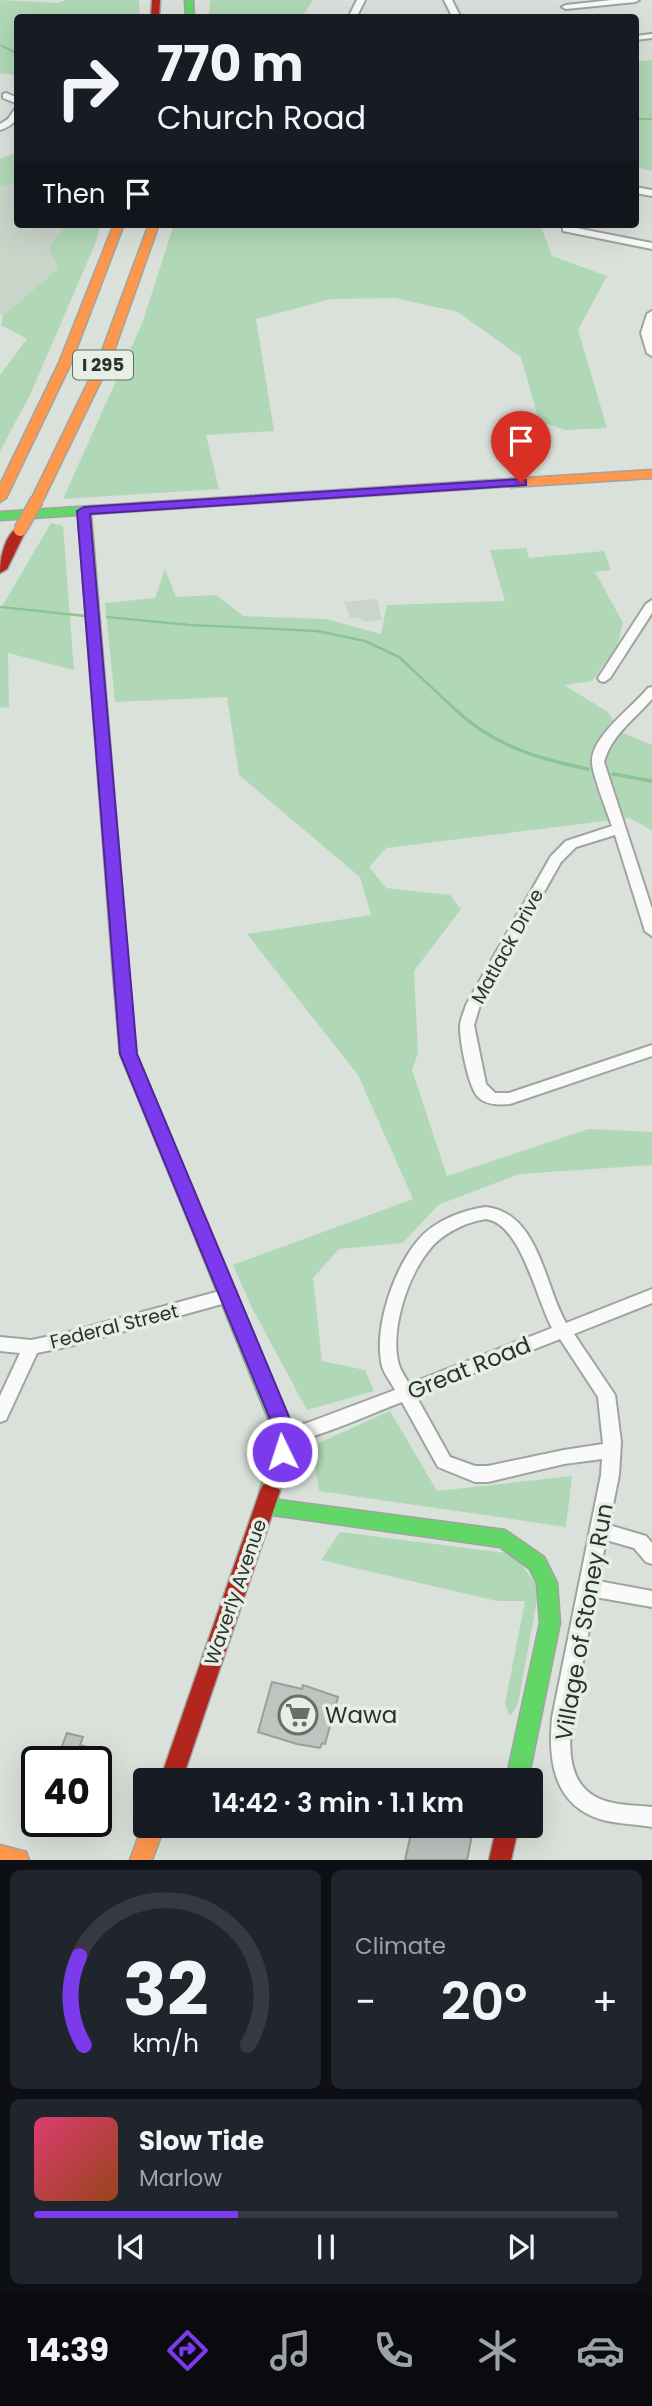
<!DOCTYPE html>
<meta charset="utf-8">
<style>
body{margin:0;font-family:Poppins,sans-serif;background:#20242c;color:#f1f3f6;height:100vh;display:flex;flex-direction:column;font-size:26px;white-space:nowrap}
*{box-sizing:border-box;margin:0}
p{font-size:23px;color:#9ea1a6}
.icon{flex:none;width:38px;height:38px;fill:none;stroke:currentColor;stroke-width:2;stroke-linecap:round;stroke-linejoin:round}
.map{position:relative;height:1860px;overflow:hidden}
.drawer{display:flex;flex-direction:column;gap:10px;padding:10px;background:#0d0f14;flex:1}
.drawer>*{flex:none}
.guide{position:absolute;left:14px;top:14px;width:625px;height:214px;border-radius:7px;box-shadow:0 7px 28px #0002;background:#171b24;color:#f1f3f6;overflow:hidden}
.speed{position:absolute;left:21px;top:1746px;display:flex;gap:14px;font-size:35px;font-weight:700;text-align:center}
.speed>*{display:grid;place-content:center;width:91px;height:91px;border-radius:50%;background:#171b24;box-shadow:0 7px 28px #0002;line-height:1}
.speed .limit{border:4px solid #111;border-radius:10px;background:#fff;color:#111}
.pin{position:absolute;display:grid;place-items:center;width:60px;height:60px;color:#fff;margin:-72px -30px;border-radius:50% 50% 50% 0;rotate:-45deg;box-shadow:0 0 7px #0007}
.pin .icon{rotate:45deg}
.me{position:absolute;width:77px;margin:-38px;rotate:356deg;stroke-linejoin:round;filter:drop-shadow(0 0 5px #0008)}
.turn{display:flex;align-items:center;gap:24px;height:147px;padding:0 28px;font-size:32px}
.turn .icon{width:91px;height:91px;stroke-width:2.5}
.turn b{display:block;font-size:49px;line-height:60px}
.then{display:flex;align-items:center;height:66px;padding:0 28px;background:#0003;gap:14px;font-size:26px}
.big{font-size:52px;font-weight:600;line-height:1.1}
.drawer .tile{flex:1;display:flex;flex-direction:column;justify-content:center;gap:10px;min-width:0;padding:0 24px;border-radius:10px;background:#20242c}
.drawer .dial{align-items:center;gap:0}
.dial svg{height:182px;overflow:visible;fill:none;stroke:#363941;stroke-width:7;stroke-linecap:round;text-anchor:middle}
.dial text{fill:#f1f3f6;stroke:none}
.song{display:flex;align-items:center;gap:21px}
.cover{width:84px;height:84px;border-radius:10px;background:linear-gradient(135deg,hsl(340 70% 55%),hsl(20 70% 35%))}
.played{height:7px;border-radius:4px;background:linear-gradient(90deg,#7c3aed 35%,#363941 35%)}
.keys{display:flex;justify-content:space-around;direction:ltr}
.heat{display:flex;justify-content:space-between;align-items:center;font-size:38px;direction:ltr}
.drawer .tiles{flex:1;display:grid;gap:10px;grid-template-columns:1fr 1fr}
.tile:last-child{grid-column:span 2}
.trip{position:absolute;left:133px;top:1768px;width:410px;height:70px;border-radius:7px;background:#171b24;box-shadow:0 7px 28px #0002;font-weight:600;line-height:70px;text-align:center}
.tab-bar{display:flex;height:112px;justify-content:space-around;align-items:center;background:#090b0e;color:#9ea1a6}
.tab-bar .icon{width:49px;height:49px}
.tab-bar .current{color:#7c3aed}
.tab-bar b{font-size:32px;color:#f1f3f6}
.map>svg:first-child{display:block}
</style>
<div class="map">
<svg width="652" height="1860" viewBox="0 0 652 1860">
<rect width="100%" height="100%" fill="#dae0da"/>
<path fill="#cad5ca" d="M 17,183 L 18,224 L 60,224 L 63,228 L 59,268 L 3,315 L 0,315 L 0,186 Z
M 377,599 L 382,620 L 367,622 L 358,618 L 350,618 L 344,602 Z"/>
<path fill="#b1d8b6" d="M 0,0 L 58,3 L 66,0 L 139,0 L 140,17 L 18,18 L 17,75 L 0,73 Z
M 210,0 L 313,0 L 302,17 L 209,17 Z
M 652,60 L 652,171 L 635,167 L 635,62 Z
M 17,152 L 17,183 L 0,186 L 0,159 Z
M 60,224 L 101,224 L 96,242 L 30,395 L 0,451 L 0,375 L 27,339 L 1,325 L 3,315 L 59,268 L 49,249 L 63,229 Z
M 174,224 L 540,224 L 552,256 L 607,276 L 578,330 L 607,428 L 565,430 L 539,421 L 521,357 L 458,312 L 395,298 L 331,299 L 256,319 L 274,431 L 206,435 L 219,489 L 63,499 L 143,321 Z
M 51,523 L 63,526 L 74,670 L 8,653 L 9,707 L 0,708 L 0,610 Z
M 526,548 L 529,558 L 604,551 L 611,570 L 595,572 L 623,623 L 617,646 L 592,681 L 564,685 L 608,712 L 621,732 L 652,745 L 652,830 L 629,818 L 386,848 L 369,867 L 386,888 L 450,895 L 461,909 L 414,971 L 418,1053 L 412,1070 L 447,1176 L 588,1129 L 652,1132 L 652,1165 L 519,1174 L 438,1205 L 403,1243 L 339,1249 L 313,1278 L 322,1361 L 365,1370 L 374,1391 L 307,1410 L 253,1310 L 233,1265 L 413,1199 L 358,1075 L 247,934 L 371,915 L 360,877 L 239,775 L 227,697 L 115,702 L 105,603 L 155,598 L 165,569 L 176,597 L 216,595 L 243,616 L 326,619 L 381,634 L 387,605 L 505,601 L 490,550 Z
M 390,1411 L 437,1491 L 572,1476 L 566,1527 L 319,1491 L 312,1446 Z
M 340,1532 L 514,1554 L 539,1589 L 518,1704 L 510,1716 L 505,1704 L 525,1601 L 497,1601 L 321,1560 Z"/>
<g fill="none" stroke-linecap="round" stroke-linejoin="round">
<path stroke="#8bc593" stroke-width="2" d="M 0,45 L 18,54
M 635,119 L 652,119"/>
<path stroke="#8bc593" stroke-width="2.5" d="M 0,607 L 86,616
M 107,617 L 190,625 L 317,631 L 365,641 L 399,657 L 458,712"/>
<path stroke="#8bc593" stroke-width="3.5" d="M 456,710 C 494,746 539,759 588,769
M 613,774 L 652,781"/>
</g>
<path fill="#bfc4c0" stroke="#9a9f9a" stroke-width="2" d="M 272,1682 L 302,1689 L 303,1685 L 338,1697 L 325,1744 L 322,1743 L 320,1748 L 297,1744 L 258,1732 Z
M 67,1733 L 83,1737 L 80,1745 L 106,1752 L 102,1762 L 56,1762 Z
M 413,1825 L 474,1825 L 467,1860 L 405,1860 Z"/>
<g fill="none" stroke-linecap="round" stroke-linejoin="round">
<defs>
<path id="street" d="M 357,0 L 365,0 L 356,18 L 348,18 Z
M 444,0 L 452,0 L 461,18 L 453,18 Z
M 612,0 L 639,0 L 635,2 L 566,9 L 562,7 L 566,5 Z
M 652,34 L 652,38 L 635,40 L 635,36 Z
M 6,93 L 18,98 L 18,104 L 3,98 L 3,94 Z
M 15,109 L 18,109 C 18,121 12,126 0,130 L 0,124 L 8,119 Z
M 635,187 L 652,190 L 652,196 L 635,193 Z
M 566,226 L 652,243 L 652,249 L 563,231 L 563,227 Z
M 652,311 L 652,356 L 647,353 L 641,333 L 647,314 Z
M 652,600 L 652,613 L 610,678 L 604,682 L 600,681 L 598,678 L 646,604 Z
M 652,687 L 652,699 C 634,720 612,734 604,762 L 652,909 L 652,936 L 645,931 L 615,835 L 576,847 L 561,862 L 480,1005 L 474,1025 L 486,1084 L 495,1093 L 509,1093 L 652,1045 L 652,1056 L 510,1104 C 499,1105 486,1105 478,1097 C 468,1086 460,1042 460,1027 C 460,1020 464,1012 466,1005 L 551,856 L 566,841 L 612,826 C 607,812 593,776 592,763 C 590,737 633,707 648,688 Z
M 486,1207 C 539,1213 544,1285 566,1323 L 652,1289 L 652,1303 L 574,1334 L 615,1395 L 621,1442 L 619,1475 L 609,1525 L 646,1536 L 652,1543 L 652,1564 L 646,1562 L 634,1548 L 606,1540 L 598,1581 L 652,1591 L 652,1607 L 595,1597 C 590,1622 586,1647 581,1671 C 574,1707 555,1773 594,1796 C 611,1806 634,1805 652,1807 L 652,1827 C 636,1824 619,1824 603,1820 C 554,1806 548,1762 552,1718 L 601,1475 L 602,1459 L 564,1464 L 488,1482 L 475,1482 L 438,1467 L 402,1402 C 379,1410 298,1448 279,1441 L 276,1436 L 279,1431 L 307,1423 L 395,1390 C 391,1382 384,1374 382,1366 C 373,1328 394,1268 419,1239 C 435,1221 462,1210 486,1207 ZM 486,1219 C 521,1223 537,1301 552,1328 L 409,1384 C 406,1378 401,1371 399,1365 C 389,1331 408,1275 430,1249 C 443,1233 466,1222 486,1219 ZM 560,1339 L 598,1397 L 603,1444 L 564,1450 L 488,1466 L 475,1466 L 450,1457 L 416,1396 Z
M 227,1289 L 233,1291 L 235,1296 L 233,1301 L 66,1347 L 37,1353 L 6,1420 L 0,1422 L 0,1396 L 20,1353 L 0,1351 L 0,1337 L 31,1340 L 66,1333 Z"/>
<path id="fast" d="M 185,0 L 193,0 L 194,18 L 186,18 Z
M 511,479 L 517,483 L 515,486 L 91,514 L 129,973 L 121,979 L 115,977 L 113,973 L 78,515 L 0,520 L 0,512 Z
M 206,1235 L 212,1237 L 215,1242 L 295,1436 L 280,1491 L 277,1497 L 271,1499 L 505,1530 L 544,1557 L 557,1583 L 560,1623 L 528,1780 L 506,1780 L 540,1623 L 537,1584 L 530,1569 L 500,1547 L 258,1513 L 255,1507 L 258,1501 L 267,1498 L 260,1491 L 275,1436 L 197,1242 L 200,1237 Z"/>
<path id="slow" d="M 114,224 L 124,224 L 71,363 L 6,498 L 0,502 L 0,485 L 59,363 Z
M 149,224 L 159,224 L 110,362 L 43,500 L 41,503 L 33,503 L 31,500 L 98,362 Z
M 652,470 L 652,478 L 511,487 L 505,483 L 511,479 Z
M 145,1819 L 145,1825 L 165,1825 L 152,1860 L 130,1860 Z
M 0,1845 L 26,1852 L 29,1860 L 0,1860 Z"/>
<path id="jam" d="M 152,0 L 160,0 L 159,18 L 151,18 Z
M 20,526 L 26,530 L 7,569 L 0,573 C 0,558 5,533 20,526 Z
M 121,967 L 129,973 L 136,1054 L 215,1242 L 212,1247 L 206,1249 L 200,1247 L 197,1242 L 120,1054 L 113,973 Z
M 270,1482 L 277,1485 L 280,1491 L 182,1780 L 160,1780 L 260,1491 L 263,1485 Z
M 497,1825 L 519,1825 L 511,1860 L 489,1860 Z"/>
</defs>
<use href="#street" stroke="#a0a4a0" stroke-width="4"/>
<use href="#fast" stroke="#a0a4a0" stroke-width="3"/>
<use href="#slow" stroke="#a0a4a0" stroke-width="3"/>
<use href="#jam" stroke="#a0a4a0" stroke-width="3"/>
<use href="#street" fill="#f9faf9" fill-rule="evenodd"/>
<use href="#fast" fill="#63d668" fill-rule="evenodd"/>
<use href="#slow" fill="#ff974d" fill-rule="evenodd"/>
<use href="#jam" fill="#b3261e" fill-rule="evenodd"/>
<defs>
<path id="slow-bridge" d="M 20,530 L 37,500"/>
</defs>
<use href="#slow-bridge" stroke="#a0a4a0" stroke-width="15" stroke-linecap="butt"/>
<use href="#slow-bridge" stroke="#ff974d" stroke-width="12"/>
</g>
<path fill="#7c3aed" stroke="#51269a" stroke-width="2" d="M 521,479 L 526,480 L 526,485 L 90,514 L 137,1054 L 290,1419 C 294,1433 296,1444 289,1458 L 282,1460 L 275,1458 L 272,1452 L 275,1436 L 270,1419 L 120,1054 L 77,511 L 84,507 Z"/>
<defs>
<symbol id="supermarket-ring" viewBox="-11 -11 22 22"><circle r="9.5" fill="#e5efe5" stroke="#6a6e6a" stroke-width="1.5"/><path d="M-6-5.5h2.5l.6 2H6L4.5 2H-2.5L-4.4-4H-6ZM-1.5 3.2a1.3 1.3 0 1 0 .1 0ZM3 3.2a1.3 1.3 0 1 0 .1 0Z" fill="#6a6e6a"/></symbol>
</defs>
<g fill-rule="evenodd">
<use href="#supermarket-ring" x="276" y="1693" width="44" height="44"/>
</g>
<g text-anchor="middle" stroke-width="7" stroke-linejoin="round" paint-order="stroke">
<rect fill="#e5efe5" stroke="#646a64" stroke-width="2" x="73" y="350.5" width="60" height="29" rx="5"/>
<g font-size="18" font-weight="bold" fill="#2d312d">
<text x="103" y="371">I 295</text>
</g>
<g font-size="19" fill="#2d312d" stroke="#e5efe5">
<text transform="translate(507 946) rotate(-61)" y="7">Matlack Drive</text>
<text transform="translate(114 1326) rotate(-14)" y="7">Federal Street</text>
<text transform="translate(235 1592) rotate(-71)" y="7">Waverly Avenue</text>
</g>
<g font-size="23" fill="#2d312d" stroke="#e5efe5">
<text transform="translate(469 1368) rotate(-22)" y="8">Great Road</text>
<text transform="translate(584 1622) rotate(-80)" y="8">Village of Stoney Run</text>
</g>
<g font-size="23" fill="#2d312d" stroke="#e5efe5" text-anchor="start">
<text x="325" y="1723">Wawa</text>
</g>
</g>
</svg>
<div class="speed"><div class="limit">40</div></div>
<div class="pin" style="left:521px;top:483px;background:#d93025"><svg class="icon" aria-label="arrive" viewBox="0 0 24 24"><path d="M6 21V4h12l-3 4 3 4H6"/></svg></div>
<svg class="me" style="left:282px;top:1452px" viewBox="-20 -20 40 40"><circle r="17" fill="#7c3aed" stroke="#fff" stroke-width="3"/><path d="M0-11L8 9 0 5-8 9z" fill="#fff"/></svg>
<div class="trip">14:42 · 3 min · 1.1 km</div>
<div class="guide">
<div class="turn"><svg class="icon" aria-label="right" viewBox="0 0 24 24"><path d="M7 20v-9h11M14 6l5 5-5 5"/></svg><div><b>770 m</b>Church Road</div></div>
<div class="then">Then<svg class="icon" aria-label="arrive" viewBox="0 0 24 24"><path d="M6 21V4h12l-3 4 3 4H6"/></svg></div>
</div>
</div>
<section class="drawer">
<div class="tiles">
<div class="tile dial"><svg viewBox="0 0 100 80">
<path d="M14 69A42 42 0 1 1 86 69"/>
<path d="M14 69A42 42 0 0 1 12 30" stroke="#7c3aed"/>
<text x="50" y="56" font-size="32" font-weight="700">32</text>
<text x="50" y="72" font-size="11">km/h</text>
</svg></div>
<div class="tile"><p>Climate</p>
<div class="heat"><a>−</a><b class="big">20°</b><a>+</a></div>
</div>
<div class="tile">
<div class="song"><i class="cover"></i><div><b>Slow Tide</b><p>Marlow</p></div></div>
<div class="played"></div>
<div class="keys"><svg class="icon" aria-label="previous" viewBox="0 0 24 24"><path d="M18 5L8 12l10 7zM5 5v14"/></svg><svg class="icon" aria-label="pause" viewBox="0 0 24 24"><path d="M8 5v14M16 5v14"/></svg><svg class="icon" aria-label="next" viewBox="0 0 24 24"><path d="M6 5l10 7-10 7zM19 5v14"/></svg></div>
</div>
</div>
</section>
<nav class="tab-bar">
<b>14:39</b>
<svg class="icon current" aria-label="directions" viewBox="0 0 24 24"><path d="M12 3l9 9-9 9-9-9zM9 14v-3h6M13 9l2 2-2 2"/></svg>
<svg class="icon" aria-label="music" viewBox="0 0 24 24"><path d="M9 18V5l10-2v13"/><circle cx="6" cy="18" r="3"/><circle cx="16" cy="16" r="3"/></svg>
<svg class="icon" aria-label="phone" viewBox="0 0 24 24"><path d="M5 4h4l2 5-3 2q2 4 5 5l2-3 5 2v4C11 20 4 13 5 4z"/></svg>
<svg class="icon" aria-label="climate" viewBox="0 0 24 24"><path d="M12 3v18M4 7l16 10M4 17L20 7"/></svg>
<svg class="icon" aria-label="car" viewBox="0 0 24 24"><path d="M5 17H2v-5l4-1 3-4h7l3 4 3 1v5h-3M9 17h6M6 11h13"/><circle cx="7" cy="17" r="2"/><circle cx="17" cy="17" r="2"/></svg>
</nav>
